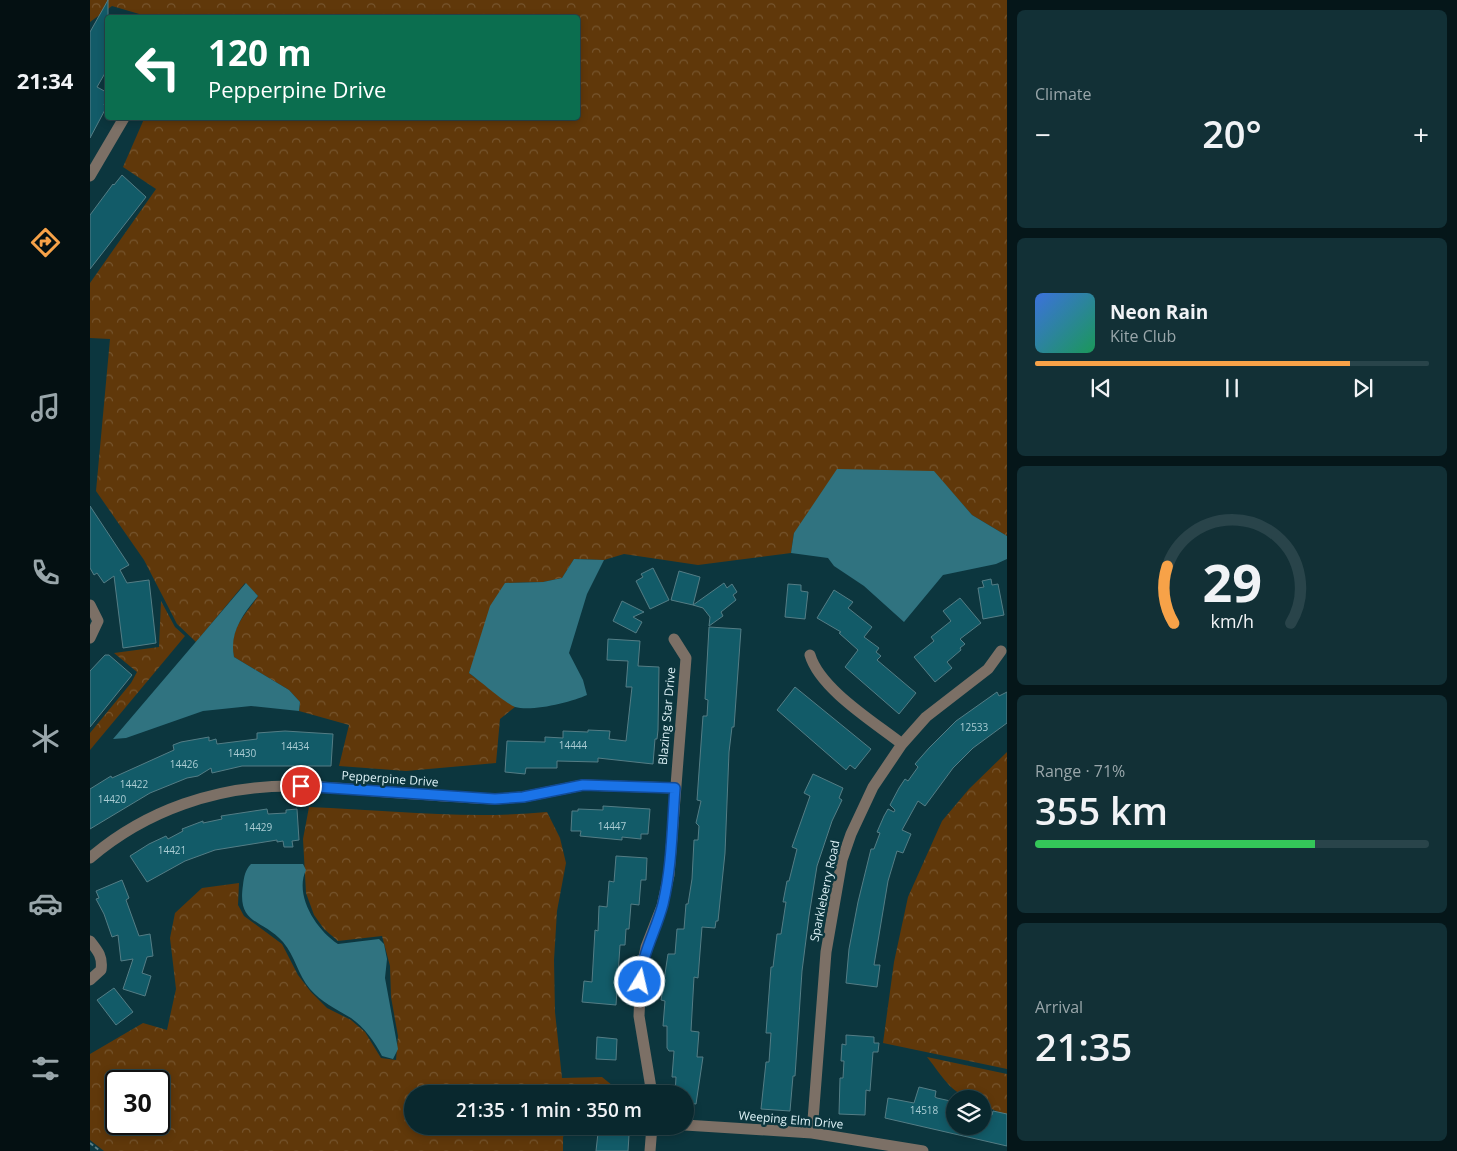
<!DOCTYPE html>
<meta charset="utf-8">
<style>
body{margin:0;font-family:"Open Sans",sans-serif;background:#123036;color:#f1f3f6;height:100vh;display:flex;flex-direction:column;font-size:19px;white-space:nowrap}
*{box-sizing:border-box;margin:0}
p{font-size:16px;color:#99a6aa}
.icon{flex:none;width:28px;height:28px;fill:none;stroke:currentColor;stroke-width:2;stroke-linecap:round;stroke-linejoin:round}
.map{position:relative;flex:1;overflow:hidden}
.panel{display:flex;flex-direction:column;gap:10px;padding:10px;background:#051619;width:450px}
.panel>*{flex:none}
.guide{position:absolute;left:15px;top:15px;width:475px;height:105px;border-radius:5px;box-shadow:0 2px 8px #0003,0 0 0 1px #29444a;background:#0b6e4f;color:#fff;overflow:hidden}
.controls{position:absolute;left:856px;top:1090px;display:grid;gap:10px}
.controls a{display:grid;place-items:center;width:45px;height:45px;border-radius:50%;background:#09282e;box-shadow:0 2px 8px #0003,0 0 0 1px #29444a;font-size:25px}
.speed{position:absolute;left:15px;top:1070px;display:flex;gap:10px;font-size:25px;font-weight:700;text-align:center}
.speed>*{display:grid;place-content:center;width:65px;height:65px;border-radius:50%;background:#09282e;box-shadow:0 2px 8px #0003,0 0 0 1px #29444a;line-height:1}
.speed .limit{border:2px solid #111;border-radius:8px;background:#fff;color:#111}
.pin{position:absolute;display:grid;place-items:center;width:42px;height:42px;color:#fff;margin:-21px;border:2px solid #fff;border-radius:50%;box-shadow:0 1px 5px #0007}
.me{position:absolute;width:55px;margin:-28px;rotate:9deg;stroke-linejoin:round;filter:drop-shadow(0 0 4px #0008)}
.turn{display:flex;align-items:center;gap:18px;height:105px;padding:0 20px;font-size:22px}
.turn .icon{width:65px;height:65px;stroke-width:2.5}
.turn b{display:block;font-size:35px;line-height:42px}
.big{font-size:38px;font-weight:600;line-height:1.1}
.panel .widget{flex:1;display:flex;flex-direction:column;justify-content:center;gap:8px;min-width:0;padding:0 18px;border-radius:8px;background:#123036}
.panel .dial{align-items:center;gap:0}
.dial svg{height:130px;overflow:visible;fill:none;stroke:#29444a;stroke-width:7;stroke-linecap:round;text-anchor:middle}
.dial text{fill:#f1f3f6;stroke:none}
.song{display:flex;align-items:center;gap:15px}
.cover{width:60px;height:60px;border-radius:8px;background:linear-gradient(135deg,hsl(220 70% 55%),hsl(150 70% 35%))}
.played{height:5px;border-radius:2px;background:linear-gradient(90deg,#f7a248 80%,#29444a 80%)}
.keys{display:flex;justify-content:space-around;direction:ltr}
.heat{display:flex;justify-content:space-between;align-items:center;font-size:28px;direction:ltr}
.charge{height:8px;border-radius:4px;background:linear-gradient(90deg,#34c759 71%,#29444a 0)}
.trip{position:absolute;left:314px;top:1085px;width:290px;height:50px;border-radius:25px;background:#09282e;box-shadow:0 2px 8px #0003,0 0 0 1px #29444a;font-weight:600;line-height:50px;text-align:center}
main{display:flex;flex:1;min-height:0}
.menu{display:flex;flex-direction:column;width:90px;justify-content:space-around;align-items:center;background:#041012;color:#99a6aa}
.menu .icon{width:35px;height:35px}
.menu .current{color:#f7a248}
.menu b{font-size:22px;color:#f1f3f6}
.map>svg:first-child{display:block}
</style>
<main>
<nav class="menu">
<b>21:34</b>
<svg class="icon current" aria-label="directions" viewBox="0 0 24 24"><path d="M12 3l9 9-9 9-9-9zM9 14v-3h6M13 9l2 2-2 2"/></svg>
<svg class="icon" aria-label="music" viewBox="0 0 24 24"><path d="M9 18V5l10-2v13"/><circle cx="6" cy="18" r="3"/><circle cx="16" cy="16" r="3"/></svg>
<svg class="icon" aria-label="phone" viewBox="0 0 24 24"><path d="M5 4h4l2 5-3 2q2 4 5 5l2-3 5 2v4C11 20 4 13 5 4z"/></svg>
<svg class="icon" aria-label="climate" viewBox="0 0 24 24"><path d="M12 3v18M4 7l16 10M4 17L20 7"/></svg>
<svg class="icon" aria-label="car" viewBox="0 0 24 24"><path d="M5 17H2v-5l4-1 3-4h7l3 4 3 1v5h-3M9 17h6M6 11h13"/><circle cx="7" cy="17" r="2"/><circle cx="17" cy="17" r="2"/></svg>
<svg class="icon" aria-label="filters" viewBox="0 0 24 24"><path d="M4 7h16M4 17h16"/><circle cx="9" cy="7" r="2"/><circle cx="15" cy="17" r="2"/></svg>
</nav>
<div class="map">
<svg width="917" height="1151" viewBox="0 0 917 1151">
<defs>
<pattern id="forest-crowns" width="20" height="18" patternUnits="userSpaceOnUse" patternTransform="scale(1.25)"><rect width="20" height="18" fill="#60380a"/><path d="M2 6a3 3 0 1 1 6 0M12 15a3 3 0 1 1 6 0" fill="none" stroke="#76552e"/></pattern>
</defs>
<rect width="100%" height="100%" fill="#0c363e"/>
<path fill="url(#forest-crowns)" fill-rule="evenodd" d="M 0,0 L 917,0 L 917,536 L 882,515 L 843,471 L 704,533 L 701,553 L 608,565 L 534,554 L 514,560 L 484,559 L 472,578 L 453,582 L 415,583 L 379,673 L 425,707 L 410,719 L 406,763 L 316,771 L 249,766 L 259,725 L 209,711 L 210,702 L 199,690 L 144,657 C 138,630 154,617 168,596 L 155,583 L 106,642 L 87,624 L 54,560 L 6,491 L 20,339 L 0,338 L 0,283 L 66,189 L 33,167 L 54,119 L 488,118 L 488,18 L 63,18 L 22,6 L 0,22 Z
M 71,601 L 85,627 L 95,636 L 0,750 L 0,733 L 41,683 L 47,672 L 24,653 L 69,647 Z
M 917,752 L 917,1069 L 793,1043 L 804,962 L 818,897 L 852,821 L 879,789 Z
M 219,807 C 298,810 377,820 457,812 L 470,838 L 476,863 L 467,911 L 464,960 L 465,1012 L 472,1078 L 512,1077 L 533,1094 L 322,1094 L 322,1126 L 479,1126 L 473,1137 L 473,1151 L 14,1151 L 0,1140 L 0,1054 L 53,1023 L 77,1030 L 86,989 L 80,938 L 85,913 L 112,888 L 149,883 L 148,905 L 154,916 L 192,944 L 208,975 L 221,992 L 237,1008 L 261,1020 L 275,1032 L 291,1058 L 306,1060 L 308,1036 L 301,997 L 300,966 L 292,936 L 248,941 L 234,929 L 224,915 L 216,893 L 213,839 ZM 26,1081 L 69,1081 L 69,1124 L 26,1124 Z
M 837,1057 L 917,1074 L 917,1116 L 893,1105 L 892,1099 C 863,1099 854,1078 837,1057 Z"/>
<path fill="#307380" d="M 747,469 L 844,471 L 882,515 L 917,536 L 917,559 L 906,564 L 853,575 L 814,622 L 774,586 L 744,566 L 738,558 L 701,553 L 704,533 Z
M 484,559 L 514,560 L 497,594 L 479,653 L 493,680 L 497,695 C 482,702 442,712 425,707 C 415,703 389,680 379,673 L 400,606 L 415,583 L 453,582 L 472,578 Z
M 156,583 L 168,596 C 153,614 139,632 144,657 L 199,690 L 210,702 L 209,711 L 161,706 L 113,711 L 36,738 L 23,739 Z
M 161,864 L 213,864 L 216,870 C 204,895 226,930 248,944 L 289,939 L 294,944 L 297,959 L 295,978 L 308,1049 L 303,1059 L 292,1056 C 285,1042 274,1027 261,1018 C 246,1009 231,1002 220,989 C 208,975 205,956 193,942 C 171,918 147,925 153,885 C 154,877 155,870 161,864 Z"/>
<path fill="#125b68" stroke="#547d85" d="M 18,0 L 18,68 L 7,87 L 18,93 L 14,105 L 17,106 L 0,138 L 0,32 Z
M 32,175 L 56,197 L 0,269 L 0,215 L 23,184 L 24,185 Z
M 0,506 L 39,565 L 30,570 L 37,583 L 59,580 L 66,643 L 33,648 L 24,576 L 14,583 L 7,573 L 4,575 L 0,568 Z
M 563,568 L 579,600 L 560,609 L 546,581 L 553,577 L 551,574 Z
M 589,571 L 610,577 L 603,605 L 581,600 Z
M 901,579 L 902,585 L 908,584 L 914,615 L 893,619 L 888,588 L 894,587 L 892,581 Z
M 634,583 L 637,588 L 642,584 L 647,592 L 643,595 L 646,600 L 631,612 L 633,616 L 619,626 L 620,617 L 613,608 L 603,605 Z
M 698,584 L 711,585 L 711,591 L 718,592 L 715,619 L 695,617 Z
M 744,590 L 763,602 L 758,608 L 782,627 L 774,637 L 789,648 L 786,652 L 791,656 L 787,660 L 826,693 L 809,714 L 755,667 L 768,650 L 749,633 L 751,632 L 727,618 Z
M 870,598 L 891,623 L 870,639 L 875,644 L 870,648 L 871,650 L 857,662 L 862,668 L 845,682 L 824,657 L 844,641 L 841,637 L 861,621 L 853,611 Z
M 532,601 L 554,612 L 543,617 L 552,622 L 546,633 L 523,621 Z
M 619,627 L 651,629 L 644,727 L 642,727 L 639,752 L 635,853 L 628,921 L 626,921 L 625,928 L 612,927 L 608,978 L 604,977 L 601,1031 L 609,1032 L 607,1057 L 613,1057 L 606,1104 L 595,1103 L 595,1094 L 585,1094 L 586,1077 L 582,1077 L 584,1051 L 579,1051 L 577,1048 L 577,1026 L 573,1026 L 575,1001 L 571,1000 L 578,954 L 585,954 L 587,929 L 594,929 L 596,904 L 598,904 L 602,879 L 604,840 L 608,840 L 609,826 L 606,823 L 611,801 L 607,800 L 613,716 L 617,716 L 618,700 L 615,699 Z
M 518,639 L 550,641 L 548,666 L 569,667 L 568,730 L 567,739 L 565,739 L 563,764 L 508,758 L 508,762 L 467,761 L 467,768 L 436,768 L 435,774 L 415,772 L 417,741 L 455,742 L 455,737 L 473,738 L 473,731 L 498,732 L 498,730 L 520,731 L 519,739 L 536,741 L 542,687 L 536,687 L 538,661 L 517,660 Z
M 15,655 L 19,655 L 42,675 L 0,727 L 0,671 Z
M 705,687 L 781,749 L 765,769 L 760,765 L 756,770 L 687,710 Z
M 907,692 L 909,696 L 917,692 L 917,723 L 883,748 L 863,768 L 835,806 L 828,801 L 812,830 L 821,834 L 813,853 L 807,851 L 798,881 L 784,965 L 790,965 L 787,987 L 756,983 L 759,949 L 768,902 L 781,849 L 784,849 L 790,833 L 787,832 L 794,816 L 798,809 L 804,812 L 805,810 L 800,805 L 809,788 L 815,779 L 818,781 L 828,767 L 825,764 L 839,748 L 866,721 Z
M 195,731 L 243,734 L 241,766 L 152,766 L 122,773 L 121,768 L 108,776 L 97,778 L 60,793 L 0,829 L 0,789 L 21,776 L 22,778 L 84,750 L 83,745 L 91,742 L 119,737 L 119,741 L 126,739 L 127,744 L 167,739 L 167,733 Z
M 723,774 L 753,788 L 749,798 L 752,800 L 742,821 L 727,866 L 719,916 L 712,971 L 705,1076 L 703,1076 L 700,1111 L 671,1109 L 676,1062 L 679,1062 L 681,1033 L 676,1033 L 681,967 L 683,967 L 687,934 L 691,934 L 696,902 L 693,902 L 697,881 L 699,881 L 707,849 L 702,847 L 720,796 L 714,793 Z
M 513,806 L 560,809 L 558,834 L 551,834 L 551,839 L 532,837 L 532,840 L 490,836 L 491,831 L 481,831 L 482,811 L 488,811 L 488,809 L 513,810 Z
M 177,809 L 178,814 L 196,813 L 196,810 L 207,809 L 209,840 L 202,841 L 203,847 L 194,847 L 193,841 L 187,842 L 187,840 L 125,850 L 95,861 L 57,882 L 40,856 L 59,844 L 76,836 L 78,839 L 93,831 L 92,829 L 113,821 L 113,823 L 132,819 L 131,816 Z
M 526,856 L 557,858 L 556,880 L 551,880 L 549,905 L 541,904 L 539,929 L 536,929 L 535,945 L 530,945 L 526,1005 L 492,1002 L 494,981 L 502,982 L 505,930 L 508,931 L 509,906 L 517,907 L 519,881 L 524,882 Z
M 32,880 L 39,898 L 36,900 L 49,936 L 60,934 L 63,956 L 57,957 L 52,973 L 61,976 L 55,996 L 33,989 L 43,959 L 31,961 L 28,935 L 22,937 L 14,914 L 6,899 L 9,898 L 6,891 Z
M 24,988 L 43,1012 L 26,1025 L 7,1000 Z
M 756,1035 L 784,1037 L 784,1043 L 789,1043 L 788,1052 L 783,1052 L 780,1091 L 776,1090 L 775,1115 L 749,1114 L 750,1078 L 753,1078 L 754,1061 L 751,1061 L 752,1044 L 756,1045 Z
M 507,1037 L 527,1039 L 526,1060 L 506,1059 Z
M 829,1087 L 846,1091 L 845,1097 L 847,1098 L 865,1102 L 865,1126 L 892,1126 L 892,1113 L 902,1115 L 903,1111 L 917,1114 L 917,1146 L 795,1118 L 798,1098 L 824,1103 Z
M 508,1133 L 539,1135 L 538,1151 L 506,1151 Z"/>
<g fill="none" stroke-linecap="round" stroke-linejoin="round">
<path stroke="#5b7d84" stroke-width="2" stroke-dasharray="4 2.5" stroke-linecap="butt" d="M 0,1143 L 10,1151"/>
<path stroke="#7c7066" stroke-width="11" d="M 0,176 L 34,118
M 0,605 L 8,621 L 0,638
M 720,655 C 730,689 784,722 812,744
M 0,858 C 56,810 127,786 200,786 C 228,786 256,789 284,791 C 324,794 365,797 405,799 L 433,797 L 493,785 L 585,788
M 0,941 C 8,951 13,957 11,970 L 0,980
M 562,1094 L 549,1016 L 551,971 L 556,947 L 572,906 L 579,875 L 596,658 L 584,639
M 595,1125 L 722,1133 L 833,1151
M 722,1133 L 736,952 L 752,860 L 761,834 L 783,787 L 812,744 L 836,717 L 898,669 L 911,651
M 560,1151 L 562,1126"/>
</g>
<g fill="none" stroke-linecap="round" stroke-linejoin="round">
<defs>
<path id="route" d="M 211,786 L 405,799 L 433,797 L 493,785 L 585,788 C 582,827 582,866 573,904 C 566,931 552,953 550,982"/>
</defs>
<use href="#route" stroke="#114b97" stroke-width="12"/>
<use href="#route" stroke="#1a73e8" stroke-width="9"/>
</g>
<g text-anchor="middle" stroke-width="5" stroke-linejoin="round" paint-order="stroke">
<g font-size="10" fill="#aaccd3">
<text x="884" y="731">12533</text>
<text x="483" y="749">14444</text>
<text x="205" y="750">14434</text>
<text x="152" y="757">14430</text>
<text x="94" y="768">14426</text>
<text x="44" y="788">14422</text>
<text x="22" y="803">14420</text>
<text x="522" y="830">14447</text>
<text x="168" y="831">14429</text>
<text x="82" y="854">14421</text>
<text x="834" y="1114">14518</text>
</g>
<g font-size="12" fill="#ddf2f7" stroke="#0c363e">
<text transform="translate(577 716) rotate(-85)" y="4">Blazing Star Drive</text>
<text transform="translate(300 779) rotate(4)" y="4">Pepperpine Drive</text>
<text transform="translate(735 891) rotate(-78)" y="4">Sparkleberry Road</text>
<text transform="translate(701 1120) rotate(5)" y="4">Weeping Elm Drive</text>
</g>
</g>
</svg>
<div class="controls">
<a><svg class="icon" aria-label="layers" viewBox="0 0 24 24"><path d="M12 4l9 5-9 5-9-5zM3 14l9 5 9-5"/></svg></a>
</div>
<div class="speed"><div class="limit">30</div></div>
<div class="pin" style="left:211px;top:786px;background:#d93025"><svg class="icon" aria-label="arrive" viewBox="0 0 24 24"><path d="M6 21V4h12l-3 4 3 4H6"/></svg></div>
<svg class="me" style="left:550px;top:982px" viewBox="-20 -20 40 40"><circle r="17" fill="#1a73e8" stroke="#fff" stroke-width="3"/><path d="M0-11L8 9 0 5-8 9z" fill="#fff"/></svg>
<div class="trip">21:35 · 1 min · 350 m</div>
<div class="guide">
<div class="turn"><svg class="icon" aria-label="left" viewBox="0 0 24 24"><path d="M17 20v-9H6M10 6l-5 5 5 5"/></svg><div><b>120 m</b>Pepperpine Drive</div></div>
</div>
</div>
<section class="panel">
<div class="widget"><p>Climate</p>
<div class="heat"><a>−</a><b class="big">20°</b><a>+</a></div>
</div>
<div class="widget">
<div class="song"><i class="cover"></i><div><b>Neon Rain</b><p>Kite Club</p></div></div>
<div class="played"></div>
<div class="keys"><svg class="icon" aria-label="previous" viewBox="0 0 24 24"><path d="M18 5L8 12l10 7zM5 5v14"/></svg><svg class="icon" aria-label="pause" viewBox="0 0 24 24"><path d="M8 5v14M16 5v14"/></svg><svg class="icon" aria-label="next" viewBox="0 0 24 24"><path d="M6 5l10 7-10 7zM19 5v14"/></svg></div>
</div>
<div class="widget dial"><svg viewBox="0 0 100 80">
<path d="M14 69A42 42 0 1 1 86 69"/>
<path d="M14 69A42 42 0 0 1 10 34" stroke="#f7a248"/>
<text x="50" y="56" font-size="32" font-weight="700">29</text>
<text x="50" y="72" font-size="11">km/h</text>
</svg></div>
<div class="widget"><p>Range · 71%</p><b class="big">355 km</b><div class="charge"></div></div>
<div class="widget"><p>Arrival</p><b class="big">21:35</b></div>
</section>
</main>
